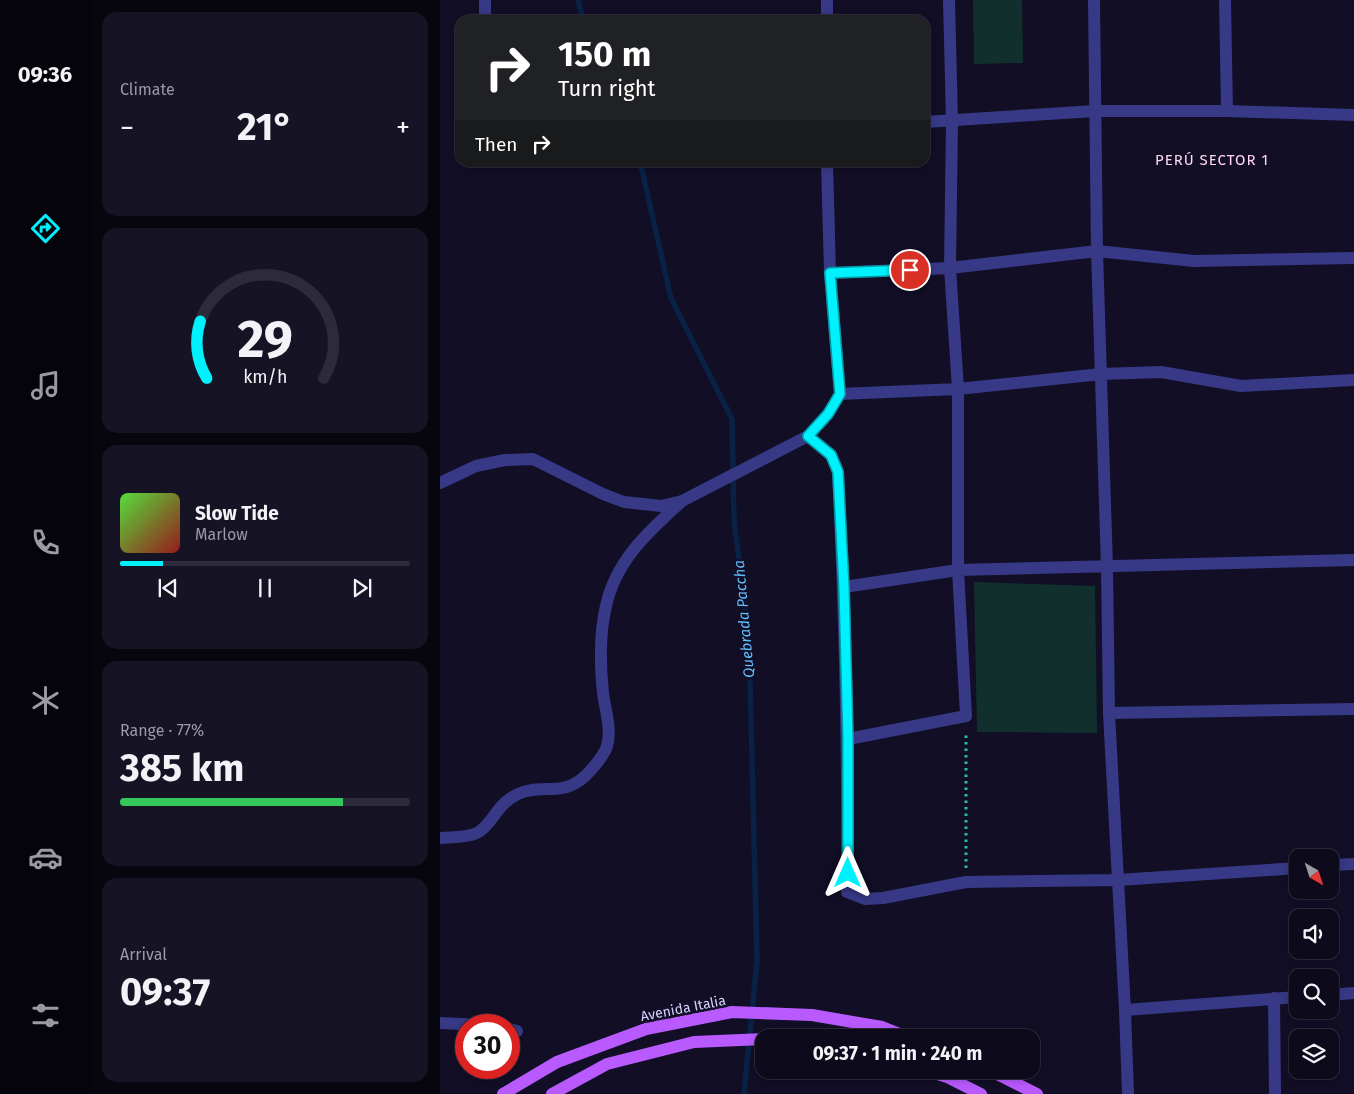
<!DOCTYPE html>
<meta charset="utf-8">
<style>
body{margin:0;font-family:"Fira Sans",sans-serif;background:#161325;color:#f1f3f6;height:100vh;display:flex;flex-direction:column;font-size:19px;white-space:nowrap}
*{box-sizing:border-box;margin:0}
p{font-size:16px;color:#9a9aa3}
.icon{flex:none;width:28px;height:28px;fill:none;stroke:currentColor;stroke-width:2;stroke-linecap:round;stroke-linejoin:round}
.map{position:relative;flex:1;overflow:hidden}
.side{display:flex;flex-direction:column;gap:12px;padding:12px;background:#07060f;width:350px}
.side>*{flex:none}
.top-card{position:absolute;left:15px;top:15px;width:475px;height:152px;border-radius:15px;box-shadow:0 2px 8px #0003,0 0 0 1px #2d2b3b;background:#202124;color:#fff;overflow:hidden}
.needle{width:32px;rotate:141deg}
.buttons{position:absolute;left:849px;top:849px;display:grid;gap:10px}
.buttons a{display:grid;place-items:center;width:50px;height:50px;border-radius:10px;background:#0d0a1c;box-shadow:0 2px 8px #0003,0 0 0 1px #2d2b3b;font-size:25px}
.speed{position:absolute;left:15px;top:1014px;display:flex;gap:10px;font-size:25px;font-weight:700;text-align:center}
.speed>*{display:grid;place-content:center;width:65px;height:65px;border-radius:50%;background:#0d0a1c;box-shadow:0 2px 8px #0003,0 0 0 1px #2d2b3b;line-height:1}
.speed .limit{border:8px solid #d22;background:#fff;color:#111}
.pin{position:absolute;display:grid;place-items:center;width:42px;height:42px;color:#fff;margin:-21px;border:2px solid #fff;border-radius:50%;box-shadow:0 1px 5px #0007}
.me{position:absolute;width:55px;margin:-28px;rotate:0deg;stroke-linejoin:round;filter:drop-shadow(0 0 4px #0008)}
.turn{display:flex;align-items:center;gap:18px;height:105px;padding:0 20px;font-size:22px}
.turn .icon{width:65px;height:65px;stroke-width:2.5}
.turn b{display:block;font-size:35px;line-height:42px}
.then{display:flex;align-items:center;height:48px;padding:0 20px;background:#0003;gap:10px;font-size:19px}
.big{font-size:38px;font-weight:700;line-height:1.1}
.side .card{flex:1;display:flex;flex-direction:column;justify-content:center;gap:8px;min-width:0;padding:0 18px;border-radius:15px;background:#161325}
.side .dial{align-items:center;gap:0}
.dial svg{height:130px;overflow:visible;fill:none;stroke:#2d2b3b;stroke-width:7;stroke-linecap:round;text-anchor:middle}
.dial text{fill:#f1f3f6;stroke:none}
.song{display:flex;align-items:center;gap:15px}
.cover{width:60px;height:60px;border-radius:8px;background:linear-gradient(135deg,hsl(110 70% 55%),hsl(0 70% 35%))}
.played{height:5px;border-radius:2px;background:linear-gradient(90deg,#00f1fe 15%,#2d2b3b 15%)}
.keys{display:flex;justify-content:space-around;direction:ltr}
.heat{display:flex;justify-content:space-between;align-items:center;font-size:28px;direction:ltr}
.charge{height:8px;border-radius:4px;background:linear-gradient(90deg,#34c759 77%,#2d2b3b 0)}
.trip{position:absolute;left:315px;top:1029px;width:285px;height:50px;border-radius:15px;background:#0d0a1c;box-shadow:0 2px 8px #0003,0 0 0 1px #2d2b3b;font-weight:700;line-height:50px;text-align:center}
main{display:flex;flex:1;min-height:0}
.dock{display:flex;flex-direction:column;width:90px;justify-content:space-around;align-items:center;background:#05040b;color:#9a9aa3}
.dock .icon{width:35px;height:35px}
.dock .selected{color:#00f1fe}
.dock b{font-size:22px;color:#f1f3f6}
.map>svg:first-child{display:block}
</style>
<main>
<nav class="dock">
<b>09:36</b>
<svg class="icon selected" aria-label="directions" viewBox="0 0 24 24"><path d="M12 3l9 9-9 9-9-9zM9 14v-3h6M13 9l2 2-2 2"/></svg>
<svg class="icon" aria-label="music" viewBox="0 0 24 24"><path d="M9 18V5l10-2v13"/><circle cx="6" cy="18" r="3"/><circle cx="16" cy="16" r="3"/></svg>
<svg class="icon" aria-label="phone" viewBox="0 0 24 24"><path d="M5 4h4l2 5-3 2q2 4 5 5l2-3 5 2v4C11 20 4 13 5 4z"/></svg>
<svg class="icon" aria-label="climate" viewBox="0 0 24 24"><path d="M12 3v18M4 7l16 10M4 17L20 7"/></svg>
<svg class="icon" aria-label="car" viewBox="0 0 24 24"><path d="M5 17H2v-5l4-1 3-4h7l3 4 3 1v5h-3M9 17h6M6 11h13"/><circle cx="7" cy="17" r="2"/><circle cx="17" cy="17" r="2"/></svg>
<svg class="icon" aria-label="filters" viewBox="0 0 24 24"><path d="M4 7h16M4 17h16"/><circle cx="9" cy="7" r="2"/><circle cx="15" cy="17" r="2"/></svg>
</nav>
<section class="side">
<div class="card"><p>Climate</p>
<div class="heat"><a>−</a><b class="big">21°</b><a>+</a></div>
</div>
<div class="card dial"><svg viewBox="0 0 100 80">
<path d="M14 69A42 42 0 1 1 86 69"/>
<path d="M14 69A42 42 0 0 1 10 34" stroke="#00f1fe"/>
<text x="50" y="56" font-size="32" font-weight="700">29</text>
<text x="50" y="72" font-size="11">km/h</text>
</svg></div>
<div class="card">
<div class="song"><i class="cover"></i><div><b>Slow Tide</b><p>Marlow</p></div></div>
<div class="played"></div>
<div class="keys"><svg class="icon" aria-label="previous" viewBox="0 0 24 24"><path d="M18 5L8 12l10 7zM5 5v14"/></svg><svg class="icon" aria-label="pause" viewBox="0 0 24 24"><path d="M8 5v14M16 5v14"/></svg><svg class="icon" aria-label="next" viewBox="0 0 24 24"><path d="M6 5l10 7-10 7zM19 5v14"/></svg></div>
</div>
<div class="card"><p>Range · 77%</p><b class="big">385 km</b><div class="charge"></div></div>
<div class="card"><p>Arrival</p><b class="big">09:37</b></div>
</section>
<div class="map">
<svg width="914" height="1094" viewBox="0 0 914 1094">
<rect width="100%" height="100%" fill="#110e26"/>
<path fill="#11302d" d="M 533,0 L 582,0 L 583,63 L 534,64 Z
M 534,582 L 655,586 L 657,733 L 537,732 Z"/>
<g fill="none" stroke-linecap="round" stroke-linejoin="round">
<path stroke="#082145" stroke-width="5.5" d="M 138,0 L 143,20
M 199,162 L 202,170 L 231,298 L 292,419 L 294,521 L 309,637 L 317,961 L 304,1094"/>
<path stroke="#2bbbab" stroke-width="3" stroke-dasharray="2.5 4" stroke-linecap="butt" d="M 526,868 L 526,732"/>
<path stroke="#383986" stroke-width="12" d="M 654,0 L 657,251 L 667,567 L 669,713 L 685,1010 L 688,1094
M 785,0 L 787,111
M 45,20 L 45,0
M 387,20 L 387,0
M 485,122 L 655,111 L 787,111 L 914,115
M 387,162 L 390,273 L 400,394 L 388,414 L 368,436 L 391,455 L 398,472 C 405,612 408,751 407,892 L 425,899 L 443,898 L 526,882 L 678,880 L 858,868
M 390,273 L 510,268 L 657,251 L 754,261 L 914,258
M 400,394 L 518,389 L 661,374 L 721,372 L 801,386 L 914,380
M 0,483 L 36,466 L 65,460 L 93,459 L 163,494 L 184,502 L 221,506 L 242,501 L 368,436
M 404,587 L 518,570 L 914,560
M 669,713 L 914,709
M 408,739 L 526,716 L 518,570 L 518,389 L 510,268 L 512,121 L 509,0
M 0,838 C 13,837 25,838 37,833 C 47,828 53,816 60,808 C 64,803 72,797 78,794 C 99,784 120,795 139,781 C 148,775 164,756 167,746 C 172,730 165,709 163,693 C 160,664 159,635 166,606 C 176,560 209,531 242,501
M 890,865 L 914,864
M 890,995 L 914,993
M 834,998 L 835,1094
M 685,1010 L 858,997
M 0,1023 L 44,1025
M 69,1029 L 77,1031"/>
<path stroke="#b95aff" stroke-width="12" d="M 485,1070 L 507,1077 L 541,1094
M 549,1070 L 597,1094
M 63,1094 L 117,1062 L 206,1029 L 292,1012 L 372,1015 L 442,1027 L 470,1038
M 112,1094 L 167,1064 L 254,1042 L 324,1039"/>
</g>
<g fill="none" stroke-linecap="round" stroke-linejoin="round">
<defs>
<path id="route" d="M 408,873 L 408,739 L 404,588 L 398,472 L 391,455 L 368,436 L 388,414 L 400,394 L 390,273 L 470,270"/>
</defs>
<use href="#route" stroke="#009da5" stroke-width="12"/>
<use href="#route" stroke="#00f1fe" stroke-width="9"/>
</g>
<g text-anchor="middle" stroke-width="5" stroke-linejoin="round" paint-order="stroke">
<g font-size="14" fill="#d6d3ff" stroke="#110e26">
<text transform="translate(243 1008) rotate(-11)" y="5">Avenida Italia</text>
</g>
<g font-size="15" letter-spacing="1" fill="#ffd5f2" stroke="#110e26">
<text x="772" y="165">PERÚ SECTOR 1</text>
</g>
<g font-size="15" font-style="italic" fill="#61beff" stroke="#110e26">
<text transform="translate(304 619) rotate(-95)" y="5">Quebrada Paccha</text>
</g>
</g>
</svg>
<div class="buttons">
<a><svg class="needle" viewBox="-14 -14 28 28"><path d="M0-13l5 13h-10z" fill="#e53935"/><path d="M0 13l5-13h-10z" fill="#9a9aa3"/></svg></a>
<a><svg class="icon" aria-label="sound" viewBox="0 0 24 24"><path d="M4 9h4l5-4v14l-5-4H4zM17 9q2 3 0 6"/></svg></a>
<a><svg class="icon" aria-label="search" viewBox="0 0 24 24"><circle cx="10" cy="10" r="6"/><path d="M15 15l6 6"/></svg></a>
<a><svg class="icon" aria-label="layers" viewBox="0 0 24 24"><path d="M12 4l9 5-9 5-9-5zM3 14l9 5 9-5"/></svg></a>
</div>
<div class="speed"><div class="limit">30</div></div>
<div class="pin" style="left:470px;top:270px;background:#d93025"><svg class="icon" aria-label="arrive" viewBox="0 0 24 24"><path d="M6 21V4h12l-3 4 3 4H6"/></svg></div>
<svg class="me" style="left:408px;top:873px" viewBox="-20 -20 40 40"><path d="M0-17L14 15 0 8-14 15z" fill="#00f1fe" stroke="#fff" stroke-width="4"/></svg>
<div class="trip">09:37 · 1 min · 240 m</div>
<div class="top-card">
<div class="turn"><svg class="icon" aria-label="right" viewBox="0 0 24 24"><path d="M7 20v-9h11M14 6l5 5-5 5"/></svg><div><b>150 m</b>Turn right</div></div>
<div class="then">Then<svg class="icon" aria-label="right" viewBox="0 0 24 24"><path d="M7 20v-9h11M14 6l5 5-5 5"/></svg></div>
</div>
</div>
</main>
